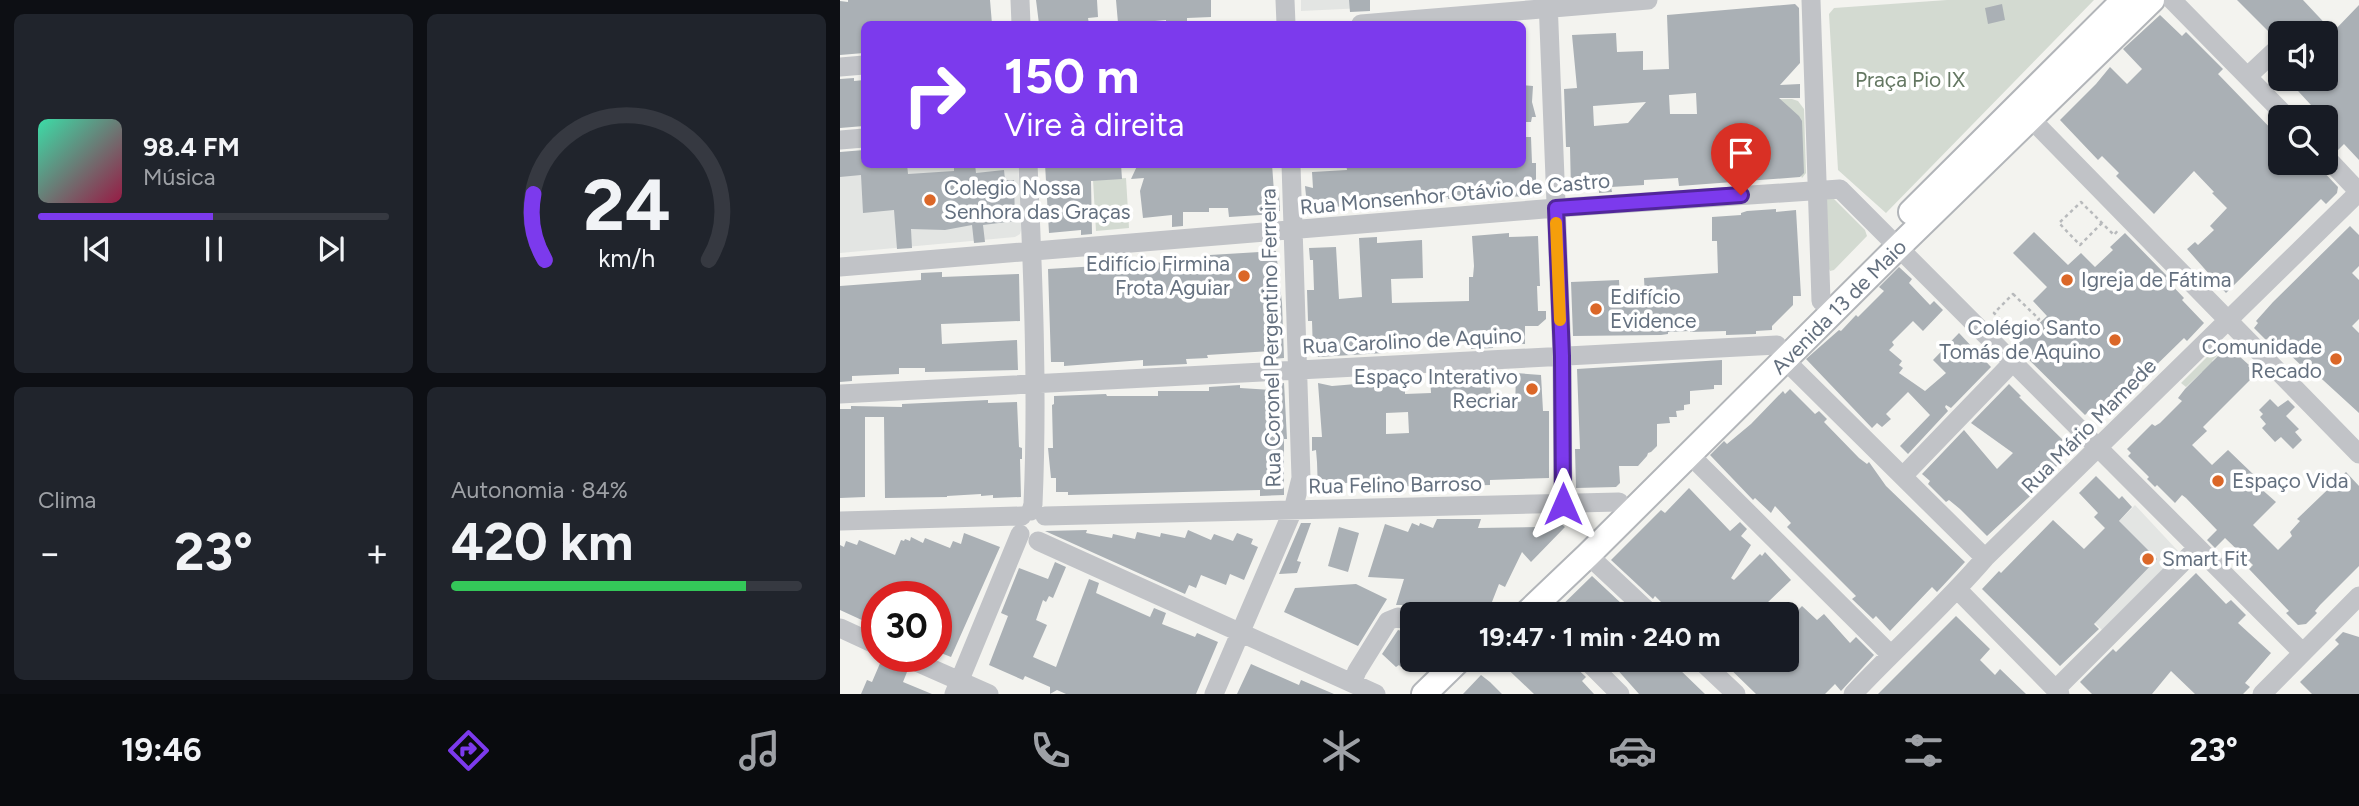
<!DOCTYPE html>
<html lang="pt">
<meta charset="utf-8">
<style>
body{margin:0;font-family:Figtree,sans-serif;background:#20242c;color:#f1f3f6;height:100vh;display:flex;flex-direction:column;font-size:26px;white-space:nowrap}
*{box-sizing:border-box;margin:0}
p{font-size:23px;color:#9ea1a6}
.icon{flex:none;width:38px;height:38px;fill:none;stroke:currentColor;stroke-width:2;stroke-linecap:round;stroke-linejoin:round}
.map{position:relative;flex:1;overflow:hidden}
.sheet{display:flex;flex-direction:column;gap:14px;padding:14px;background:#0d0f14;width:840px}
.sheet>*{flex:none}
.guide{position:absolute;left:21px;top:21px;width:665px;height:147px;border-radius:10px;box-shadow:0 2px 5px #0004;background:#7c3aed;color:#fff;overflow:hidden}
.fabs{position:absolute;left:1428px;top:21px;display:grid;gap:14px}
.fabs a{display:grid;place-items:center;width:70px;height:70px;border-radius:10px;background:#171b24;box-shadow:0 2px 5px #0004;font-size:35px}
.speed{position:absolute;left:21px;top:581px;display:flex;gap:14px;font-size:35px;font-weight:700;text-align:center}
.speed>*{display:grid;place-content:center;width:91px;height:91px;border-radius:50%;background:#171b24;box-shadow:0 2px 5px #0004;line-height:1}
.speed .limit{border:10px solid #d22;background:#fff;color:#111}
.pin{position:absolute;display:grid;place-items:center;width:60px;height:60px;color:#fff;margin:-72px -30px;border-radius:50% 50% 50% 0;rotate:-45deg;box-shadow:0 0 7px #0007}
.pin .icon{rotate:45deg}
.me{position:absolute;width:77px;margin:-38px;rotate:0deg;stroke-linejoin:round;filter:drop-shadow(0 0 5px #0008)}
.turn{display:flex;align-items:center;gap:24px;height:147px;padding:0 28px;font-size:32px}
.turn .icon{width:91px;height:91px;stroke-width:2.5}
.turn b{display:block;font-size:49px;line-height:60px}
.big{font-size:52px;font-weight:700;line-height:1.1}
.sheet .card{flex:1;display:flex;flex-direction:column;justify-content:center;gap:10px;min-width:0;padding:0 24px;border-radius:10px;background:#20242c}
.sheet .dial{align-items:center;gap:0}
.dial svg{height:182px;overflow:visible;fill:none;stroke:#363941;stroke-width:7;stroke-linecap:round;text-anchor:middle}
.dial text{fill:#f1f3f6;stroke:none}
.song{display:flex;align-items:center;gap:21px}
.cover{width:84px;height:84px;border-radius:10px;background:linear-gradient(135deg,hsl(160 70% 55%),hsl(340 70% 35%))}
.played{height:7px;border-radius:4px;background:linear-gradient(90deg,#7c3aed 50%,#363941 50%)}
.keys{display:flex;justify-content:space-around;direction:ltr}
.heat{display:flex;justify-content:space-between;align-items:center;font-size:38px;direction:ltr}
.charge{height:10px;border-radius:5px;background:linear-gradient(90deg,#34c759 84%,#363941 0)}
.sheet .tiles{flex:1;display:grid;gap:14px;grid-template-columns:repeat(2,1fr)}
.trip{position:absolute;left:560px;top:602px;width:399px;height:70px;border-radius:10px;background:#171b24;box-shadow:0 2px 5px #0004;font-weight:700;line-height:70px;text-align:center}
.menu{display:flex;height:112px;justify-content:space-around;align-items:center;background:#090b0e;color:#9ea1a6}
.menu .icon{width:49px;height:49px}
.menu .active{color:#7c3aed}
.menu b{font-size:32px;color:#f1f3f6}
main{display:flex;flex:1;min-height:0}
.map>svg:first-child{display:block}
</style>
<main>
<section class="sheet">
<div class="tiles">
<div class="card">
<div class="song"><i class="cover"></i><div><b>98.4 FM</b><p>Música</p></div></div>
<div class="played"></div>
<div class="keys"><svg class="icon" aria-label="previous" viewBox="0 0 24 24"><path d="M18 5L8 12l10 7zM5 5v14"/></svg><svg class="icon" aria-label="pause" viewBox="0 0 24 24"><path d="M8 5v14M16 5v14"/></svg><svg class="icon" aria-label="next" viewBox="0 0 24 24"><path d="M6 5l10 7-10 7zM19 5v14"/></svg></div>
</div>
<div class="card dial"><svg viewBox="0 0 100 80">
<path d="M14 69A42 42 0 1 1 86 69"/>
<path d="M14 69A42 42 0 0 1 9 40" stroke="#7c3aed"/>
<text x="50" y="56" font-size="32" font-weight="700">24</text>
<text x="50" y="72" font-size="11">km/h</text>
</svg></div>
<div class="card"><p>Clima</p>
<div class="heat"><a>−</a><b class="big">23°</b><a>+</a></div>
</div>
<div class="card"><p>Autonomia · 84%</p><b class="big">420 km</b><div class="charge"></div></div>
</div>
</section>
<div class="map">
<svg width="1519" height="694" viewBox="0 0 1519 694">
<rect width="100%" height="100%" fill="#f3f3ef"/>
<path fill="#e3e5e3" d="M 461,0 L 524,0 L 524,8 L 461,11 Z
M 66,164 L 178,165 L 182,227 L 180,234 L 175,237 L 0,253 L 0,173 Z
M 1295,505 L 1338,551 L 1337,555 L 1262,630 L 1216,585 Z"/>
<path fill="#d3dad1" d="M 1107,0 L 1254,0 L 1046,213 L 998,170 L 989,14 L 994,8 Z
M 952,99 L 958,101 L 964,109 L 966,173 L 962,178 L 954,160 L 914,100 Z
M 286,178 L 289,228 L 256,231 L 253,180 Z
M 986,197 L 992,197 L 1025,230 L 1027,236 L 994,270 L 990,271 L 988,267 Z
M 1383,341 L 1391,341 L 1396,346 L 1392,350 L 1387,346 L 1372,361 L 1382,372 L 1374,380 L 1362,372 L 1346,387 L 1341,383 Z"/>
<path fill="#aab0b5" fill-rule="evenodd" d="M 8,0 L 150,0 L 152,24 L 24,24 L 24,53 L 0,55 L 0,1 L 8,2 Z
M 196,0 L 257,0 L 258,17 L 248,18 L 249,24 L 199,24 Z
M 276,0 L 371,0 L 371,17 L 347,18 L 347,24 L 326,24 L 326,20 L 282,24 L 278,23 Z
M 509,0 L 530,0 L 530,11 L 510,12 Z
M 1397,0 L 1463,0 L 1493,32 L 1519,5 L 1519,160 L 1504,144 L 1498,150 L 1486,138 L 1486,132 L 1491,127 L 1486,121 L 1486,117 L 1482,117 L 1447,79 L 1486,79 L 1486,33 L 1440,33 L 1433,36 Z
M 955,4 L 959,8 L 960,63 L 940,85 L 960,84 L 960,98 L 939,98 L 959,116 L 962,121 L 964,173 L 960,177 L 839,186 L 838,178 L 804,180 L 804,185 L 771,187 L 772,192 L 759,193 L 759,190 L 731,191 L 730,147 L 726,147 L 724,89 L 737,88 L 732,35 L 776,33 L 777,52 L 803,51 L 803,70 L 829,69 L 827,15 ZM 856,93 L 857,114 L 830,114 L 829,95 ZM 806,102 L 788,123 L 754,126 L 753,106 Z
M 1162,4 L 1165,20 L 1148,24 L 1145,8 Z
M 1320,15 L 1342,36 L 1346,32 L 1383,69 L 1378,74 L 1440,138 L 1440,163 L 1475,163 L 1498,187 L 1497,193 L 1486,204 L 1481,199 L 1386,293 L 1347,249 L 1355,242 L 1358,245 L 1374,230 L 1370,226 L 1387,208 L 1372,193 L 1374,192 L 1354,171 L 1314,214 L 1276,176 L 1279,173 L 1262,156 L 1258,160 L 1220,120 L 1256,84 L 1270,67 L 1287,84 L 1302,69 L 1283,49 Z
M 14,78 L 14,81 L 24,80 L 24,126 L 0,128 L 0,79 Z
M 682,85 L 693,86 L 692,102 L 696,117 L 692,117 L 691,122 L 682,122 Z
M 682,137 L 691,137 L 692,163 L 696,163 L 696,197 L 649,196 L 608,199 L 608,197 L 559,200 L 559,204 L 525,205 L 525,211 L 514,212 L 514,205 L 475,209 L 475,216 L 465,215 L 465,206 L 467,205 L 465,186 L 473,188 L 472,172 L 507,170 L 506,164 L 682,164 Z
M 24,150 L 24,164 L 67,164 L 68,174 L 114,171 L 114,164 L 135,164 L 136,173 L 164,170 L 165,180 L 174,180 L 175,221 L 143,225 L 145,242 L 134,243 L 132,225 L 105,230 L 71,229 L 72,248 L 57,249 L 54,210 L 23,213 L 21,175 L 0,177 L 0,152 Z
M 205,164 L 281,164 L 282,179 L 251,181 L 252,234 L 241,235 L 241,230 L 209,233 Z
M 298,164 L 432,164 L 434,192 L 439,192 L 440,211 L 435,211 L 435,214 L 389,217 L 388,208 L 369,208 L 369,212 L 343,212 L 343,226 L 332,227 L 332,215 L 303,218 L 300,191 L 304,178 L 291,179 Z
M 936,209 L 936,212 L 956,210 L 961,296 L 953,296 L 953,305 L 932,326 L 932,330 L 916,331 L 916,334 L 886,335 L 886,331 L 850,332 L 850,331 L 828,332 L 828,334 L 821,335 L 733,336 L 731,282 L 779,280 L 780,298 L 805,297 L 804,278 L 878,273 L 877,241 L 872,241 L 872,217 L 901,215 L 901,213 L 907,211 Z
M 1510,226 L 1519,235 L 1519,266 L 1512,273 L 1519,280 L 1519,319 L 1512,326 L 1519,333 L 1519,413 L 1472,370 L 1468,366 L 1465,369 L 1430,336 L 1426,340 L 1414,328 L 1418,323 L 1416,321 L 1433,302 Z
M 1194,232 L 1228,265 L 1241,253 L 1255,267 L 1273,250 L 1270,247 L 1285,233 L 1327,276 L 1325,278 L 1344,298 L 1342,300 L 1364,323 L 1347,341 L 1344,338 L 1259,421 L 1249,411 L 1245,415 L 1183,354 L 1186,351 L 1178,343 L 1207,316 L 1193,301 L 1207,287 L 1173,253 Z
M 669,233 L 669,237 L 698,236 L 700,286 L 697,286 L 698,311 L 706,311 L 706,319 L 698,326 L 685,326 L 685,344 L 653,344 L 653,348 L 631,349 L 631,340 L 544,343 L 544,353 L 478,357 L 477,352 L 473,352 L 472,321 L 468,321 L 467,290 L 474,290 L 473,260 L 470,260 L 469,248 L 496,247 L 499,299 L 522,297 L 519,238 L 537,237 L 537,243 L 582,240 L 583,278 L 551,279 L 552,303 L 629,301 L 629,277 L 633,277 L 634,266 L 632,236 Z
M 436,251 L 442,303 L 444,358 L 432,359 L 431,351 L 367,355 L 368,358 L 346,359 L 347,364 L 303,366 L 303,360 L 224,366 L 224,362 L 211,362 L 208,269 L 258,266 L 258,264 L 343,262 L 342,259 L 370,257 L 370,255 Z
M 1059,267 L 1072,279 L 1069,283 L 1090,305 L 1094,301 L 1103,310 L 1083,331 L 1073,321 L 1052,342 L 1054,345 L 1049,350 L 1062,361 L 1059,365 L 1063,368 L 1059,373 L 1085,391 L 1106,373 L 1093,360 L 1119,333 L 1151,367 L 1111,408 L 1106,405 L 1105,407 L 1108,411 L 1068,454 L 1060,446 L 1090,415 L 1068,392 L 1046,414 L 1051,419 L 1042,427 L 1037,423 L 1032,428 L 966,359 L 999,330 L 1001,331 L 1016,315 L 1018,317 L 1044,291 L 1039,287 Z
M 102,272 L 102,277 L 179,274 L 180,321 L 101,324 L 102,344 L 177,340 L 178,370 L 85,372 L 85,368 L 59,368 L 59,374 L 12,376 L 12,381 L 0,382 L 0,286 L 81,280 L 81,273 Z
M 1388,346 L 1409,365 L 1408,366 L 1416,374 L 1363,427 L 1367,431 L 1352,445 L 1372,465 L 1388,450 L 1414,475 L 1410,479 L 1436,502 L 1413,525 L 1438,550 L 1452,536 L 1450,532 L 1460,521 L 1457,519 L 1506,472 L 1519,486 L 1519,566 L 1480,605 L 1475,611 L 1477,613 L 1466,624 L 1458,625 L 1446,613 L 1449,611 L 1409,569 L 1413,565 L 1385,538 L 1375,548 L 1367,540 L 1377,530 L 1346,498 L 1342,495 L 1335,503 L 1317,485 L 1315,487 L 1307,479 L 1309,477 L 1288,456 L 1291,453 L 1287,449 L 1312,424 L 1315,426 L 1320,423 L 1342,401 L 1338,398 L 1345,389 Z
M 882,360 L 882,385 L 874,385 L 874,389 L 850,391 L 850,404 L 844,405 L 844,410 L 836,411 L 837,417 L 829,417 L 830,423 L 817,424 L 817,446 L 811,452 L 808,453 L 807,456 L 798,466 L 779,466 L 780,483 L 776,487 L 736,488 L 735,449 L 740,449 L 737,369 Z
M 632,373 L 649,374 L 653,409 L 675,409 L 676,373 L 701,375 L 703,411 L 709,411 L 709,478 L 650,480 L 650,485 L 613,486 L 613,490 L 596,491 L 596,488 L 580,488 L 580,486 L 541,487 L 541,482 L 504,483 L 505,490 L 478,491 L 477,462 L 476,450 L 472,451 L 472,437 L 482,437 L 478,383 L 492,386 L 565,380 L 565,394 L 591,393 L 590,377 ZM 568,412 L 569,433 L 546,434 L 546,413 Z
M 444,383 L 447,439 L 444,439 L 444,495 L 420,496 L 420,490 L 228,495 L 228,492 L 216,492 L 216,478 L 211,478 L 208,448 L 213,448 L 212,405 L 214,404 L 214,396 L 266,394 L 267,396 L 318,396 L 318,391 L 369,391 L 369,387 L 400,385 L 400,388 L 433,390 L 433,384 Z
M 1169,384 L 1181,396 L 1179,397 L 1223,440 L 1209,454 L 1219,464 L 1200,483 L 1202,485 L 1147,536 L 1120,509 L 1109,500 L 1106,502 L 1088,484 L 1090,481 L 1082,474 L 1124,430 L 1157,469 L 1173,453 L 1131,423 Z
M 950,389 L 975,414 L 979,411 L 987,419 L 984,422 L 1019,458 L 1027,464 L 1029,462 L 1046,486 L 1125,562 L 1097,592 L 1092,587 L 1050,631 L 1036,616 L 1033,619 L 1012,599 L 1016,596 L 947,527 L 951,523 L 935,506 L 931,513 L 915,498 L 913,500 L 870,455 L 884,441 L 887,444 L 911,424 L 943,391 L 945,394 Z
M 1430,399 L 1438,407 L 1448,400 L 1455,407 L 1446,416 L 1459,429 L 1455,432 L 1462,440 L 1453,449 L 1441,437 L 1435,442 L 1422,428 L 1426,424 L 1420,417 L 1423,414 L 1419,410 Z
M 148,400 L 148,403 L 177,402 L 179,447 L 182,448 L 182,459 L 180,459 L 181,497 L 153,498 L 153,495 L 141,496 L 141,494 L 107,496 L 107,497 L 45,498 L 44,417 L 25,417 L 25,497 L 0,498 L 0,409 L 11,409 L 11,406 L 62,407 L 62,404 Z
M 1256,476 L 1279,499 L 1282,496 L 1292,507 L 1279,521 L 1317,559 L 1254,624 L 1259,629 L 1220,666 L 1142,589 L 1159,571 L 1161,573 L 1213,520 L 1244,549 L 1265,528 L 1254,517 L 1258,513 L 1239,493 Z
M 849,488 L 890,531 L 900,522 L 907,529 L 901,536 L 911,545 L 891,578 L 894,580 L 920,554 L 922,556 L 925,552 L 951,580 L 926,604 L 936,614 L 838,614 L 831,606 L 828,609 L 815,596 L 813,599 L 771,560 L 821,510 L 825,513 Z
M 713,517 L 725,527 L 691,562 L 682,552 L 665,587 L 659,584 L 650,607 L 640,602 L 634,614 L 581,614 L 562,605 L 556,605 L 564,579 L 528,577 L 545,524 L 568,532 L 572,523 L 579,526 L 580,523 L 593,528 L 597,519 L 641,519 L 638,528 L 702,527 Z
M 461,523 L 471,523 L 457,561 L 461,562 L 457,573 L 439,574 Z
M 499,527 L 519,533 L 508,572 L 488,566 Z
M 247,530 L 246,533 L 272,538 L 273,534 L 295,539 L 297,532 L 320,537 L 321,533 L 345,538 L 348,530 L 371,540 L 374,534 L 393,541 L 397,533 L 413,539 L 411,544 L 418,547 L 404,580 L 390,574 L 386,585 L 361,575 L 356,588 L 349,585 L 345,594 L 205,531 Z
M 124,533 L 160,547 L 111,657 L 96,651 L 96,597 L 37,597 L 37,627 L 0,610 L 0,545 L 4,547 L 6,541 L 17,545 L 19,540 L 55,555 L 61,540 L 64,541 L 65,539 L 70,541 L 71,537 L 83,543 L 85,538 L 110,548 L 113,541 L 121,544 Z
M 215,562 L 226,567 L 213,598 L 209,596 L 206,602 L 203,600 L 196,620 L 207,625 L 193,657 L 216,667 L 249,579 L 259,583 L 256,593 L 310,617 L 314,608 L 326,613 L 322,624 L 355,637 L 357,633 L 378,642 L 356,694 L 226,694 L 217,690 L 210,694 L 210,687 L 185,676 L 183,680 L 149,665 L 168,616 L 161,613 L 179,568 L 208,579 Z
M 1356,573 L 1386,604 L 1391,600 L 1406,615 L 1398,623 L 1431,653 L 1405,683 L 1410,687 L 1403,694 L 1355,694 L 1331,671 L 1312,694 L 1252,694 L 1240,682 L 1273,649 L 1276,652 Z
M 752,576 L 782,604 L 779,607 L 785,614 L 713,614 Z
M 516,584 L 547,599 L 518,646 L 444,612 L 455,588 Z
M 962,606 L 977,620 L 984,614 L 1010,643 L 1016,637 L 1034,655 L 1001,691 L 995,684 L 985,694 L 916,694 L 881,660 L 947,660 L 947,622 Z
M 1116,616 L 1150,649 L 1140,660 L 1155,675 L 1160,669 L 1186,694 L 1038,694 Z
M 558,630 L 572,634 L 572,655 L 561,667 L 559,665 L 556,667 L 542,654 Z
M 1503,632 L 1519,637 L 1519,694 L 1472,694 L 1460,682 L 1499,644 L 1495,640 Z
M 658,660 L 728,660 L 746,677 L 742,681 L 754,694 L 694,694 Z
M 782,660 L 844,660 L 837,667 L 865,694 L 799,694 L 775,667 Z
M 41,661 L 67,672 L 63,682 L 92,694 L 21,694 L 27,680 L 32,682 Z
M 411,664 L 459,685 L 461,680 L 494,694 L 397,694 Z
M 641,675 L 650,682 L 662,694 L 623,694 Z"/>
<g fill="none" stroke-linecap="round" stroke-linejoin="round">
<defs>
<path id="major" d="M 1071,212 L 1284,0
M 686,614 L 748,555 L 1054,251 L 1312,0
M 584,694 L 619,660"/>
</defs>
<use href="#major" stroke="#b2b5b9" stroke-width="28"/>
<path stroke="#b8babc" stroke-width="2.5" stroke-dasharray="3.5 3.5" stroke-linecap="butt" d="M 1262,223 L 1240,245 L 1219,223 L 1241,202 L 1274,235 L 1279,229
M 1173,294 L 1199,319 L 1180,339 L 1154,313 Z"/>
<path stroke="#c1c3c7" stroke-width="19" d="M 180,0 L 181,24
M 445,0 L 446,24
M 708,0 L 722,356 L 723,504
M 971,0 L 981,301
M 1332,0 L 1447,117
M 521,24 L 808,0
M 0,67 L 24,65
M 1408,76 L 1440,46
M 1191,119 L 1519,454
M 0,140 L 24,138
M 1486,157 L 1519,192
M 188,164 C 193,277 198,391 193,504 L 191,511
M 0,267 L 716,208 L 1000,189 L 1462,652
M 945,360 L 1145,558
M 0,394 L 937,345
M 849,454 L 1050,654
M 1064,475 L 1172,363
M 205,516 L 779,502
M 0,521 L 182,516
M 198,541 L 536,694
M 748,555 L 811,614
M 1118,590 L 1220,694
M 0,628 L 37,645
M 63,656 L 149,694
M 746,660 L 780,694
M 860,660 L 896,694
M 512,683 L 517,671 L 548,621 L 558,617 L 572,622
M 1216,689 L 1357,548
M 114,694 L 180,534
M 374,694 L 453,510 L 461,478 L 451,164
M 1013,694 C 1056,648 1104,606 1145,558 L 1519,192
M 1422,694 L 1519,596"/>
<use href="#major" stroke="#fff" stroke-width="24"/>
</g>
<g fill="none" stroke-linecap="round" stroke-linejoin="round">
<defs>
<path id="route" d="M 723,504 L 722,356 L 716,208 L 901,195"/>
</defs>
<use href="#route" stroke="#51269a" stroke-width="18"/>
<use href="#route" stroke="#7c3aed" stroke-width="12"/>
<path stroke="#f59e0b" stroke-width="12" d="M 716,223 L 720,320"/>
</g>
<g fill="#db6728" stroke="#fff" stroke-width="2.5">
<circle cx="90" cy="200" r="7"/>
<circle cx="404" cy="276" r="7"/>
<circle cx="1227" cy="280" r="7"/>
<circle cx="756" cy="309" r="7"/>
<circle cx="1275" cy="340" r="7"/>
<circle cx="1496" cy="359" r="7"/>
<circle cx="692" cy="389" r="7"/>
<circle cx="1378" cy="481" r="7"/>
<circle cx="1308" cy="559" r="7"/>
</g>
<g text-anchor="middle" stroke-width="7" stroke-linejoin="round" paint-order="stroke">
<g font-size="21" fill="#647762" stroke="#fff">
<text x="1070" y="87">Praça Pio IX</text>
</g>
<g font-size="21" fill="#64707f" stroke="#fff" text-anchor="start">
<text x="104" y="195">Colegio Nossa<tspan x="104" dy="24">Senhora das Graças</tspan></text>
<text x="390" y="271" text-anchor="end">Edifício Firmina<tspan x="390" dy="24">Frota Aguiar</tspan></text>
<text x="1241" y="287">Igreja de Fátima</text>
<text x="770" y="304">Edifício<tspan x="770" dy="24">Evidence</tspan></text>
<text x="1261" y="335" text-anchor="end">Colégio Santo<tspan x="1261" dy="24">Tomás de Aquino</tspan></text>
<text x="1482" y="354" text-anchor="end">Comunidade<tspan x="1482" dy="24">Recado</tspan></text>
<text x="678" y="384" text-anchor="end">Espaço Interativo<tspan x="678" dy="24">Recriar</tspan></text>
<text x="1392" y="488">Espaço Vida</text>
<text x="1322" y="566">Smart Fit</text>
</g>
<g font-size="21" fill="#64707f" stroke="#fff">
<text transform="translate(615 194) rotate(-5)" y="7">Rua Monsenhor Otávio de Castro</text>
<text transform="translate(999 307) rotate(-45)" y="7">Avenida 13 de Maio</text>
<text transform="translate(431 338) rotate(-91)" y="7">Rua Coronel Pergentino Ferreira</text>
<text transform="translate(572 341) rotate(-3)" y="7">Rua Carolino de Aquino</text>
<text transform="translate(1249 426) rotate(-45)" y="7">Rua Mário Mamede</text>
<text transform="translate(555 485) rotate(-1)" y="7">Rua Felino Barroso</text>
</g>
</g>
</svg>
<div class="fabs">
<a><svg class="icon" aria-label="sound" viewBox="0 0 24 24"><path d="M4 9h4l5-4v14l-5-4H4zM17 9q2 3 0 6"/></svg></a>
<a><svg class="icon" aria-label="search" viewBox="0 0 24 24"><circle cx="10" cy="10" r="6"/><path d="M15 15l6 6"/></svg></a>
</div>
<div class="speed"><div class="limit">30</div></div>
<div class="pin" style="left:901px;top:195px;background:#d93025"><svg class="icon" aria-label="arrive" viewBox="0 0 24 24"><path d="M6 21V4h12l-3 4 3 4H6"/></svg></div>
<svg class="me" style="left:723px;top:504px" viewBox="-20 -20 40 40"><path d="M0-17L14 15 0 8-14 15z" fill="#7c3aed" stroke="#fff" stroke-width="4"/></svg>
<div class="trip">19:47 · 1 min · 240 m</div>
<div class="guide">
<div class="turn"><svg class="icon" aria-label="right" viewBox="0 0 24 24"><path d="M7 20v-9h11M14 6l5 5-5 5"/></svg><div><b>150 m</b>Vire à direita</div></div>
</div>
</div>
</main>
<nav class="menu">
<b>19:46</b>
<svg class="icon active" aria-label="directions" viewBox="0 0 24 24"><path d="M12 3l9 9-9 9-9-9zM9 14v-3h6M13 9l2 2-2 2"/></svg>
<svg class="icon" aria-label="music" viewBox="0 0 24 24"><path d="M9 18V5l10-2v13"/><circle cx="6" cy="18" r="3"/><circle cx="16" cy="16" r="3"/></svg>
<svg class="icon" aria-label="phone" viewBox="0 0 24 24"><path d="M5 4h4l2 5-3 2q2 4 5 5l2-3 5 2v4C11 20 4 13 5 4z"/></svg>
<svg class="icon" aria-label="climate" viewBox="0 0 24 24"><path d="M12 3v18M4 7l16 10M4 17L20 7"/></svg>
<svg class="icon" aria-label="car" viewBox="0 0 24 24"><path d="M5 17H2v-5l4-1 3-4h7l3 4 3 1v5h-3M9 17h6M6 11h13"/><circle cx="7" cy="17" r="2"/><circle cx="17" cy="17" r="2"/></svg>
<svg class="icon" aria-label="filters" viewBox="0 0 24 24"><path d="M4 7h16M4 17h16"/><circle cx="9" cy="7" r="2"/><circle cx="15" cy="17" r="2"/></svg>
<b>23°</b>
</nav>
